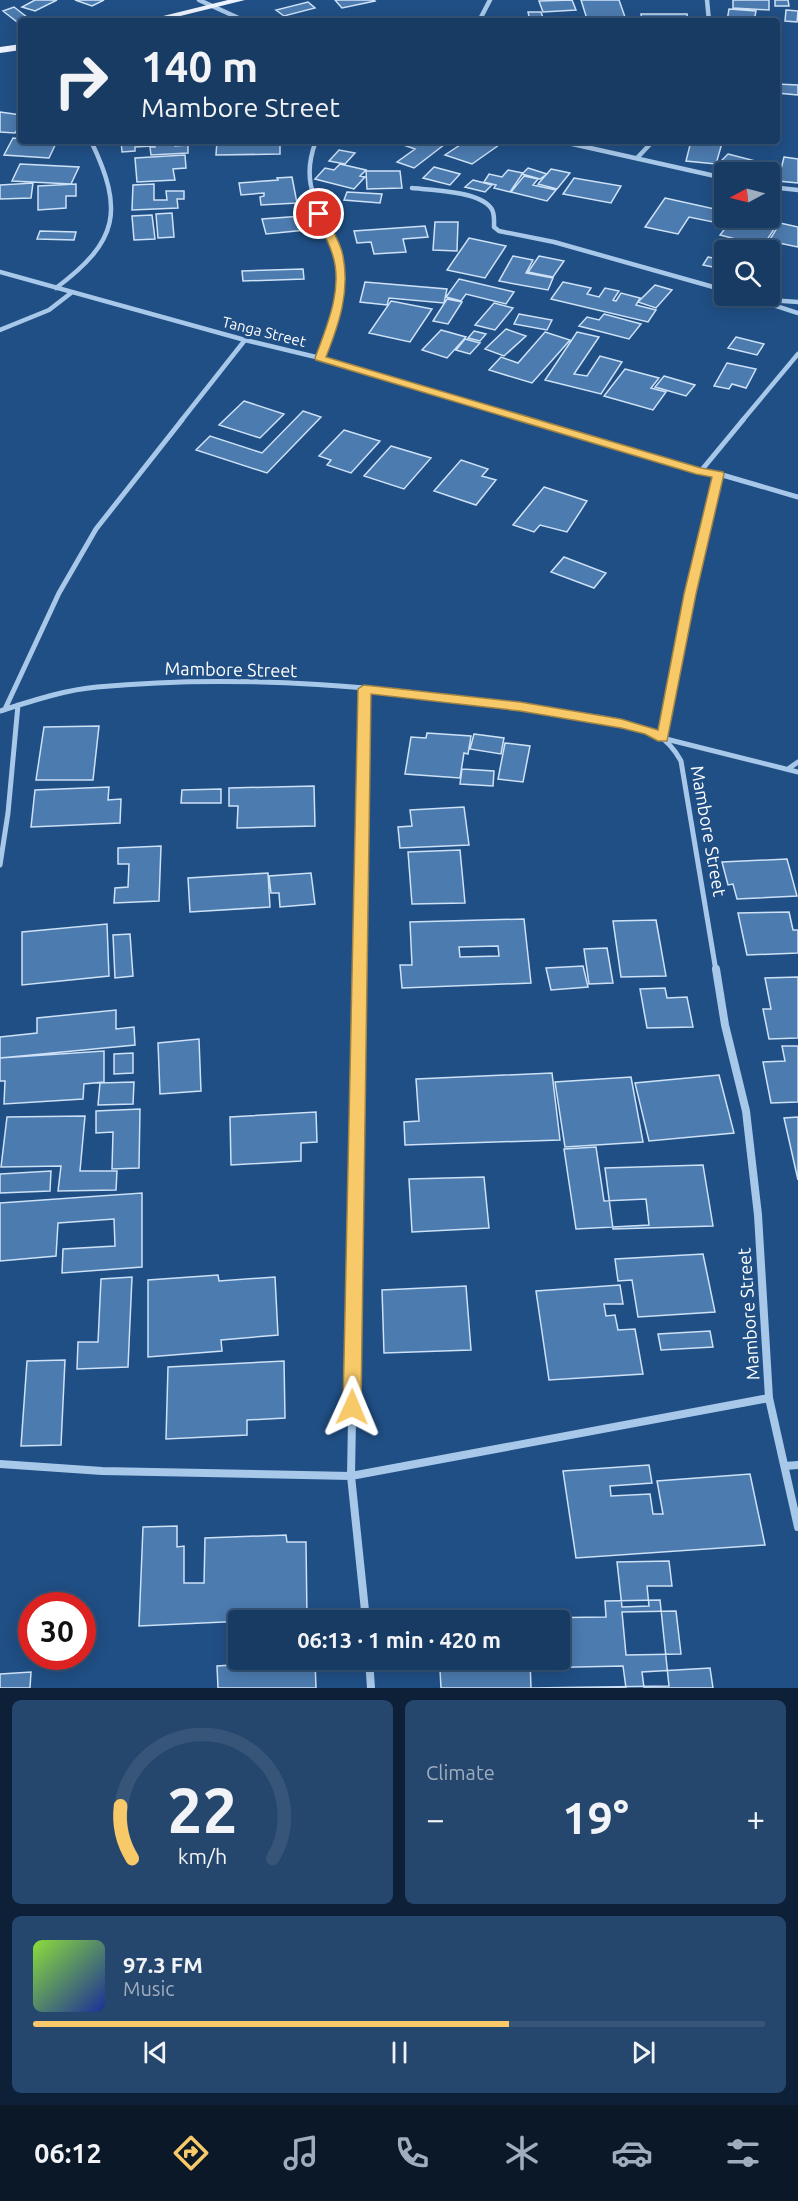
<!DOCTYPE html>
<meta charset="utf-8">
<style>
body{margin:0;font-family:Ubuntu,sans-serif;background:#25466d;color:#f1f3f6;height:100vh;display:flex;flex-direction:column;font-size:22px;white-space:nowrap}
*{box-sizing:border-box;margin:0}
p{font-size:20px;color:#9fadbf}
.icon{flex:none;width:33px;height:33px;fill:none;stroke:currentColor;stroke-width:2;stroke-linecap:round;stroke-linejoin:round}
.map{position:relative;height:1688px;overflow:hidden}
.side{display:flex;flex-direction:column;gap:12px;padding:12px;background:#0d2037;flex:1}
.side>*{flex:none}
.hud{position:absolute;left:18px;top:18px;width:762px;height:126px;border-radius:6px;box-shadow:0 3px 15px #0003,0 0 0 2px #365578;background:#183b64;color:#f1f3f6;overflow:hidden}
.needle{width:39px;rotate:263deg}
.controls{position:absolute;left:714px;top:162px;display:grid;gap:12px}
.controls a{display:grid;place-items:center;width:66px;height:66px;border-radius:6px;background:#183b64;box-shadow:0 3px 15px #0003,0 0 0 2px #365578;font-size:30px}
.speed{position:absolute;left:18px;top:1592px;display:flex;gap:12px;font-size:30px;font-weight:700;text-align:center}
.speed>*{display:grid;place-content:center;width:78px;height:78px;border-radius:50%;background:#183b64;box-shadow:0 3px 15px #0003,0 0 0 2px #365578;line-height:1}
.speed .limit{border:9px solid #d22;background:#fff;color:#111}
.pin{position:absolute;display:grid;place-items:center;width:51px;height:51px;color:#fff;margin:-26px;border:3px solid #fff;border-radius:50%;box-shadow:0 2px 6px #0007}
.me{position:absolute;width:66px;margin:-33px;rotate:1deg;stroke-linejoin:round;filter:drop-shadow(0 0 4px #0008)}
.turn{display:flex;align-items:center;gap:21px;height:126px;padding:0 24px;font-size:27px}
.turn .icon{width:78px;height:78px;stroke-width:2.5}
.turn b{display:block;font-size:42px;line-height:51px}
.big{font-size:45px;font-weight:600;line-height:1.1}
.side .widget{flex:1;display:flex;flex-direction:column;justify-content:center;gap:9px;min-width:0;padding:0 21px;border-radius:9px;background:#25466d}
.side .dial{align-items:center;gap:0}
.dial svg{height:156px;overflow:visible;fill:none;stroke:#365578;stroke-width:7;stroke-linecap:round;text-anchor:middle}
.dial text{fill:#f1f3f6;stroke:none}
.song{display:flex;align-items:center;gap:18px}
.cover{width:72px;height:72px;border-radius:9px;background:linear-gradient(135deg,hsl(90 70% 55%),hsl(230 70% 35%))}
.played{height:6px;border-radius:3px;background:linear-gradient(90deg,#f7c969 65%,#365578 65%)}
.keys{display:flex;justify-content:space-around;direction:ltr}
.heat{display:flex;justify-content:space-between;align-items:center;font-size:33px;direction:ltr}
.side .tiles{flex:1;display:grid;gap:12px;grid-template-columns:1fr 1fr}
.widget:last-child{grid-column:span 2}
.trip{position:absolute;left:228px;top:1610px;width:342px;height:60px;border-radius:6px;background:#183b64;box-shadow:0 3px 15px #0003,0 0 0 2px #365578;font-weight:600;line-height:60px;text-align:center}
.menu{display:flex;height:96px;justify-content:space-around;align-items:center;background:#0a1828;color:#9fadbf}
.menu .icon{width:42px;height:42px}
.menu .current{color:#f7c969}
.menu b{font-size:27px;color:#f1f3f6}
.map>svg:first-child{display:block}
</style>
<div class="map">
<svg width="798" height="1688" viewBox="0 0 798 1688">
<rect width="100%" height="100%" fill="#204f85"/>
<path fill="#4c7baf" stroke="#cde1f7" stroke-width="1.5" fill-rule="evenodd" d="M 35,0 L 57,0 L 35,11 L 22,7 Z
M 75,0 L 104,0 L 92,6 Z
M 335,0 L 374,0 L 375,1 L 342,8 Z
M 572,0 L 576,10 L 543,12 L 539,1 Z
M 581,0 L 619,0 L 625,17 L 587,19 Z
M 733,0 L 769,0 L 769,10 L 733,8 Z
M 775,0 L 788,0 L 789,6 L 775,6 Z
M 308,2 L 315,8 L 284,16 L 276,10 Z
M 14,7 L 32,21 L 21,21 L 21,25 L 3,11 Z
M 729,9 L 756,11 L 754,21 L 727,21 Z
M 786,10 L 798,11 L 797,22 L 785,21 Z
M 528,12 L 541,12 L 544,21 L 530,21 Z
M 641,14 L 687,14 L 688,21 L 642,21 Z
M 484,17 L 507,17 L 507,21 L 484,21 Z
M 561,17 L 583,18 L 583,21 L 561,21 Z
M 777,84 L 798,85 L 798,95 L 777,93 Z
M 0,112 L 21,115 L 21,125 L 15,133 L 0,132 Z
M 13,138 L 21,139 L 21,141 L 57,141 L 49,158 L 4,155 Z
M 121,141 L 153,141 L 153,146 L 135,147 L 135,151 L 122,152 Z
M 217,141 L 280,141 L 280,154 L 216,155 Z
M 401,141 L 449,141 L 414,168 L 397,162 L 415,149 L 398,143 Z
M 466,141 L 487,141 L 499,145 L 472,164 L 445,155 Z
M 691,141 L 722,143 L 716,164 L 686,161 Z
M 175,143 L 175,146 L 188,145 L 188,153 L 151,155 L 150,147 L 155,147 L 155,144 Z
M 339,150 L 355,153 L 345,164 L 329,161 Z
M 728,154 L 767,164 L 759,172 L 726,172 L 713,169 Z
M 185,155 L 186,168 L 173,169 L 175,180 L 137,182 L 135,158 Z
M 784,157 L 798,159 L 798,183 L 778,181 Z
M 20,164 L 79,167 L 71,184 L 12,181 Z
M 340,164 L 366,170 L 360,176 L 365,177 L 354,189 L 315,179 L 325,168 L 334,170 Z
M 434,167 L 460,174 L 450,185 L 423,178 Z
M 528,168 L 547,174 L 540,179 L 522,174 Z
M 551,169 L 570,173 L 557,189 L 538,184 Z
M 508,170 L 523,173 L 510,192 L 494,188 L 496,185 L 484,182 L 489,174 L 502,177 Z
M 366,171 L 400,171 L 402,188 L 367,189 Z
M 524,176 L 538,179 L 533,185 L 556,190 L 547,201 L 511,192 Z
M 292,177 L 297,203 L 261,205 L 260,197 L 264,196 L 264,193 L 241,195 L 239,183 L 278,180 L 277,178 Z
M 574,178 L 621,186 L 611,203 L 563,194 Z
M 473,180 L 492,185 L 485,192 L 465,187 Z
M 33,183 L 31,198 L 0,199 L 0,185 Z
M 76,184 L 76,196 L 66,196 L 66,208 L 38,210 L 38,186 Z
M 154,184 L 154,200 L 167,200 L 166,191 L 184,191 L 184,199 L 177,199 L 178,208 L 132,210 L 133,185 Z
M 347,192 L 382,194 L 380,203 L 344,200 Z
M 665,198 L 724,211 L 724,213 L 718,223 L 689,217 L 678,234 L 645,227 Z
M 172,213 L 174,237 L 158,238 L 156,214 Z
M 152,215 L 155,239 L 134,240 L 132,216 Z
M 302,216 L 306,230 L 266,234 L 262,219 Z
M 733,218 L 752,218 L 778,223 L 763,246 L 720,235 Z
M 435,222 L 458,222 L 457,251 L 433,250 Z
M 780,223 L 798,227 L 798,247 L 769,241 Z
M 425,226 L 428,237 L 403,239 L 406,252 L 374,254 L 371,242 L 357,243 L 354,231 Z
M 40,231 L 76,232 L 74,240 L 37,239 Z
M 469,238 L 506,246 L 485,278 L 447,270 Z
M 763,246 L 777,249 L 774,258 L 770,258 L 770,250 L 761,250 Z
M 513,256 L 533,260 L 526,273 L 553,278 L 548,290 L 499,281 Z
M 539,256 L 564,261 L 553,277 L 528,272 Z
M 708,257 L 724,260 L 723,269 L 703,265 Z
M 303,269 L 304,279 L 243,281 L 242,271 Z
M 459,279 L 514,292 L 506,304 L 466,294 L 461,301 L 446,297 Z
M 365,282 L 447,289 L 444,303 L 389,298 L 387,305 L 360,302 Z
M 563,282 L 591,288 L 587,294 L 599,297 L 605,288 L 619,291 L 613,300 L 616,301 L 621,293 L 640,298 L 636,305 L 656,310 L 648,322 L 551,299 Z
M 655,285 L 672,290 L 656,308 L 638,302 Z
M 447,299 L 462,302 L 448,324 L 433,321 Z
M 391,301 L 432,309 L 410,342 L 369,333 Z
M 494,303 L 513,308 L 495,330 L 475,325 Z
M 519,314 L 552,320 L 547,330 L 514,324 Z
M 604,314 L 641,324 L 629,339 L 579,326 L 587,317 L 599,320 Z
M 506,329 L 526,336 L 504,356 L 485,349 Z
M 441,330 L 466,337 L 447,358 L 422,350 Z
M 474,331 L 486,334 L 480,341 L 468,338 Z
M 545,332 L 570,340 L 532,383 L 489,370 L 501,357 L 518,363 Z
M 577,332 L 599,337 L 574,374 L 587,376 L 600,356 L 622,362 L 601,394 L 545,380 Z
M 736,337 L 764,344 L 757,355 L 728,348 Z
M 465,339 L 480,343 L 470,354 L 456,350 Z
M 727,363 L 756,369 L 746,388 L 732,384 L 729,389 L 714,386 Z
M 625,369 L 659,378 L 651,388 L 666,392 L 653,410 L 604,396 Z
M 664,376 L 695,385 L 686,396 L 655,387 Z
M 244,401 L 284,414 L 260,438 L 219,425 Z
M 303,411 L 321,417 L 267,473 L 196,450 L 210,436 L 262,453 Z
M 344,430 L 380,441 L 351,473 L 327,465 L 331,460 L 319,456 Z
M 391,446 L 431,458 L 404,489 L 364,476 Z
M 461,460 L 488,469 L 482,476 L 496,480 L 476,505 L 434,491 Z
M 544,487 L 587,501 L 567,532 L 540,525 L 534,532 L 513,525 Z
M 564,557 L 606,573 L 594,588 L 551,572 Z
M 99,726 L 93,780 L 36,780 L 44,727 Z
M 427,733 L 471,736 L 468,754 L 464,753 L 460,778 L 405,774 L 411,737 L 426,738 Z
M 474,734 L 504,738 L 501,754 L 470,749 Z
M 505,743 L 530,746 L 523,782 L 498,779 Z
M 462,769 L 494,771 L 493,786 L 460,784 Z
M 314,786 L 315,826 L 237,828 L 238,806 L 229,806 L 229,788 Z
M 109,787 L 108,800 L 121,799 L 120,823 L 31,827 L 35,790 Z
M 221,789 L 221,803 L 181,803 L 182,790 Z
M 464,807 L 469,845 L 400,848 L 398,827 L 412,826 L 410,810 Z
M 161,846 L 159,901 L 114,903 L 115,888 L 128,887 L 129,864 L 118,864 L 118,848 Z
M 460,850 L 465,903 L 412,904 L 408,852 Z
M 787,859 L 797,896 L 737,899 L 733,884 L 728,885 L 722,862 Z
M 268,873 L 270,907 L 190,912 L 188,878 Z
M 311,873 L 315,904 L 280,907 L 279,893 L 271,893 L 269,876 Z
M 789,912 L 793,930 L 798,930 L 798,953 L 747,955 L 738,913 Z
M 524,919 L 531,983 L 402,988 L 400,965 L 412,965 L 410,922 ZM 498,946 L 499,956 L 460,957 L 459,947 Z
M 656,920 L 666,976 L 621,977 L 613,921 Z
M 107,924 L 109,976 L 22,985 L 22,932 Z
M 130,934 L 133,976 L 115,978 L 113,935 Z
M 607,948 L 613,983 L 589,984 L 584,949 Z
M 583,966 L 588,987 L 551,990 L 546,968 Z
M 798,977 L 798,1038 L 769,1039 L 763,1009 L 771,1009 L 765,978 Z
M 665,988 L 667,998 L 687,997 L 693,1027 L 647,1028 L 640,989 Z
M 116,1010 L 116,1029 L 134,1027 L 135,1045 L 0,1058 L 0,1037 L 37,1033 L 37,1018 Z
M 199,1039 L 201,1091 L 160,1094 L 158,1043 Z
M 782,1046 L 798,1046 L 798,1102 L 771,1103 L 763,1062 L 785,1061 Z
M 104,1051 L 104,1082 L 84,1084 L 83,1099 L 4,1104 L 5,1081 L 0,1081 L 0,1058 Z
M 133,1053 L 133,1073 L 114,1074 L 114,1054 Z
M 552,1073 L 560,1140 L 405,1145 L 404,1122 L 419,1121 L 416,1079 Z
M 719,1075 L 734,1133 L 649,1141 L 635,1083 Z
M 631,1077 L 643,1142 L 565,1147 L 555,1082 Z
M 134,1082 L 133,1104 L 98,1105 L 100,1083 Z
M 140,1109 L 139,1168 L 112,1169 L 113,1132 L 96,1133 L 96,1111 Z
M 316,1112 L 317,1142 L 301,1143 L 301,1161 L 231,1165 L 230,1117 Z
M 85,1116 L 80,1171 L 117,1171 L 116,1190 L 58,1191 L 61,1166 L 1,1167 L 7,1117 Z
M 798,1117 L 798,1180 L 784,1118 Z
M 596,1147 L 604,1201 L 646,1199 L 649,1225 L 576,1229 L 564,1149 Z
M 703,1165 L 713,1226 L 613,1229 L 605,1168 Z
M 51,1171 L 50,1191 L 0,1193 L 0,1174 Z
M 484,1177 L 489,1228 L 412,1232 L 409,1179 Z
M 142,1193 L 142,1267 L 62,1273 L 63,1249 L 115,1246 L 114,1219 L 58,1223 L 56,1256 L 0,1261 L 0,1203 Z
M 703,1254 L 715,1312 L 638,1317 L 632,1280 L 618,1281 L 615,1259 Z
M 218,1275 L 219,1281 L 275,1277 L 278,1335 L 221,1340 L 222,1351 L 148,1357 L 148,1280 Z
M 132,1277 L 128,1367 L 77,1369 L 78,1342 L 98,1342 L 101,1279 Z
M 620,1285 L 623,1304 L 604,1304 L 606,1316 L 615,1315 L 618,1330 L 635,1329 L 643,1374 L 549,1380 L 536,1291 Z
M 466,1286 L 471,1350 L 384,1353 L 382,1290 Z
M 710,1331 L 713,1347 L 661,1350 L 658,1334 Z
M 65,1360 L 61,1445 L 21,1446 L 27,1361 Z
M 284,1361 L 285,1418 L 247,1420 L 247,1435 L 166,1439 L 168,1367 Z
M 649,1465 L 652,1483 L 610,1486 L 611,1496 L 650,1494 L 653,1514 L 663,1514 L 657,1481 L 750,1474 L 765,1545 L 576,1558 L 563,1471 Z
M 177,1526 L 177,1547 L 184,1546 L 184,1583 L 204,1583 L 205,1538 L 286,1535 L 287,1542 L 306,1542 L 307,1618 L 139,1626 L 143,1527 Z
M 669,1561 L 672,1586 L 647,1586 L 649,1606 L 622,1607 L 617,1562 Z
M 660,1600 L 669,1686 L 531,1688 L 530,1659 L 560,1659 L 560,1620 L 528,1620 L 528,1618 L 606,1617 L 605,1601 Z
M 676,1611 L 681,1654 L 626,1655 L 622,1612 Z
M 315,1660 L 316,1688 L 218,1688 L 217,1666 Z
M 623,1666 L 626,1688 L 441,1688 L 440,1670 Z
M 710,1668 L 713,1688 L 644,1688 L 642,1672 Z
M 31,1672 L 30,1688 L 0,1688 L 0,1674 Z"/>
<g fill="none" stroke-linecap="round" stroke-linejoin="round">
<path stroke="#a8c8e9" stroke-width="4.5" d="M 199,0 L 245,21
M 707,0 L 709,21
M 479,21 L 490,0
M 316,141 C 294,197 335,218 341,268 C 344,300 331,330 320,358
M 559,141 L 724,178
M 638,157 L 653,141
M 770,187 L 798,190
M 412,188 C 431,190 479,191 491,208 C 495,213 494,221 494,227 L 499,231 L 554,242 L 724,290
M 0,272 L 245,340 L 320,358 L 531,421
M 56,288 C 119,241 124,210 91,141
M 745,296 L 798,313
M 769,300 L 798,302
M 0,330 L 49,310 L 71,293
M 181,421 L 245,340
M 742,421 L 798,354"/>
<path stroke="#a8c8e9" stroke-width="5" d="M 526,420 L 700,472 L 719,474 L 798,497
M 700,472 L 743,420
M 719,474 L 690,594 L 662,738 L 798,772
M 5,709 L 59,593 L 96,529 L 182,420
M 0,711 C 32,701 64,690 97,687 C 244,673 392,687 537,709 C 576,715 621,716 657,735 C 668,741 675,750 681,761 L 716,971
M 788,769 L 798,762
M 0,865 L 8,813 L 18,705
M 360,971 L 365,689"/>
<path stroke="#a8c8e9" stroke-width="8" d="M 360,969 L 351,1476 L 366,1620
M 716,969 L 725,1025 L 746,1111 L 758,1215 L 769,1398 L 798,1527
M 0,1464 L 102,1471 L 351,1476 L 769,1398
M 785,1466 L 798,1465
M 369,1659 L 371,1688"/>
<path fill="#ecf3fe" fill-rule="evenodd" d="M 228,0 L 245,0 L 160,21 L 143,21 Z
M 21,44 L 21,50 L 0,53 L 0,47 Z"/>
</g>
<path fill="#f7c969" stroke="#a18344" stroke-width="1.5" d="M 319,211 L 324,214 C 330,227 341,242 343,256 C 350,292 339,324 326,357 L 701,468 L 723,472 L 724,474 L 696,594 L 667,741 L 658,741 L 645,734 L 621,728 L 520,711 L 371,694 L 361,1407 L 358,1412 L 352,1414 L 346,1412 L 343,1407 L 358,689 L 364,685 L 520,702 L 621,719 L 658,730 L 684,594 L 712,477 L 696,474 L 316,360 L 315,358 C 327,326 344,287 332,253 C 328,239 320,227 314,214 Z"/>
<g text-anchor="middle" stroke-width="6" stroke-linejoin="round" paint-order="stroke">
<g font-size="15" fill="#fff" stroke="#204f85">
<text transform="translate(264 332) rotate(14)" y="5">Tanga Street</text>
</g>
<g font-size="18" fill="#fff" stroke="#204f85">
<text transform="translate(231 670) rotate(1)" y="6">Mambore Street</text>
<text transform="translate(708 831) rotate(80)" y="6">Mambore Street</text>
<text transform="translate(749 1314) rotate(-94)" y="6">Mambore Street</text>
</g>
</g>
</svg>
<div class="controls">
<a><svg class="needle" viewBox="-14 -14 28 28"><path d="M0-13l5 13h-10z" fill="#e53935"/><path d="M0 13l5-13h-10z" fill="#9fadbf"/></svg></a>
<a><svg class="icon" aria-label="search" viewBox="0 0 24 24"><circle cx="10" cy="10" r="6"/><path d="M15 15l6 6"/></svg></a>
</div>
<div class="speed"><div class="limit">30</div></div>
<div class="pin" style="left:319px;top:214px;background:#d93025"><svg class="icon" aria-label="arrive" viewBox="0 0 24 24"><path d="M6 21V4h12l-3 4 3 4H6"/></svg></div>
<svg class="me" style="left:352px;top:1407px" viewBox="-20 -20 40 40"><path d="M0-17L14 15 0 8-14 15z" fill="#f7c969" stroke="#fff" stroke-width="4"/></svg>
<div class="trip">06:13 · 1 min · 420 m</div>
<div class="hud">
<div class="turn"><svg class="icon" aria-label="right" viewBox="0 0 24 24"><path d="M7 20v-9h11M14 6l5 5-5 5"/></svg><div><b>140 m</b>Mambore Street</div></div>
</div>
</div>
<section class="side">
<div class="tiles">
<div class="widget dial"><svg viewBox="0 0 100 80">
<path d="M14 69A42 42 0 1 1 86 69"/>
<path d="M14 69A42 42 0 0 1 8 42" stroke="#f7c969"/>
<text x="50" y="56" font-size="32" font-weight="700">22</text>
<text x="50" y="72" font-size="11">km/h</text>
</svg></div>
<div class="widget"><p>Climate</p>
<div class="heat"><a>−</a><b class="big">19°</b><a>+</a></div>
</div>
<div class="widget">
<div class="song"><i class="cover"></i><div><b>97.3 FM</b><p>Music</p></div></div>
<div class="played"></div>
<div class="keys"><svg class="icon" aria-label="previous" viewBox="0 0 24 24"><path d="M18 5L8 12l10 7zM5 5v14"/></svg><svg class="icon" aria-label="pause" viewBox="0 0 24 24"><path d="M8 5v14M16 5v14"/></svg><svg class="icon" aria-label="next" viewBox="0 0 24 24"><path d="M6 5l10 7-10 7zM19 5v14"/></svg></div>
</div>
</div>
</section>
<nav class="menu">
<b>06:12</b>
<svg class="icon current" aria-label="directions" viewBox="0 0 24 24"><path d="M12 3l9 9-9 9-9-9zM9 14v-3h6M13 9l2 2-2 2"/></svg>
<svg class="icon" aria-label="music" viewBox="0 0 24 24"><path d="M9 18V5l10-2v13"/><circle cx="6" cy="18" r="3"/><circle cx="16" cy="16" r="3"/></svg>
<svg class="icon" aria-label="phone" viewBox="0 0 24 24"><path d="M5 4h4l2 5-3 2q2 4 5 5l2-3 5 2v4C11 20 4 13 5 4z"/></svg>
<svg class="icon" aria-label="climate" viewBox="0 0 24 24"><path d="M12 3v18M4 7l16 10M4 17L20 7"/></svg>
<svg class="icon" aria-label="car" viewBox="0 0 24 24"><path d="M5 17H2v-5l4-1 3-4h7l3 4 3 1v5h-3M9 17h6M6 11h13"/><circle cx="7" cy="17" r="2"/><circle cx="17" cy="17" r="2"/></svg>
<svg class="icon" aria-label="filters" viewBox="0 0 24 24"><path d="M4 7h16M4 17h16"/><circle cx="9" cy="7" r="2"/><circle cx="15" cy="17" r="2"/></svg>
</nav>
